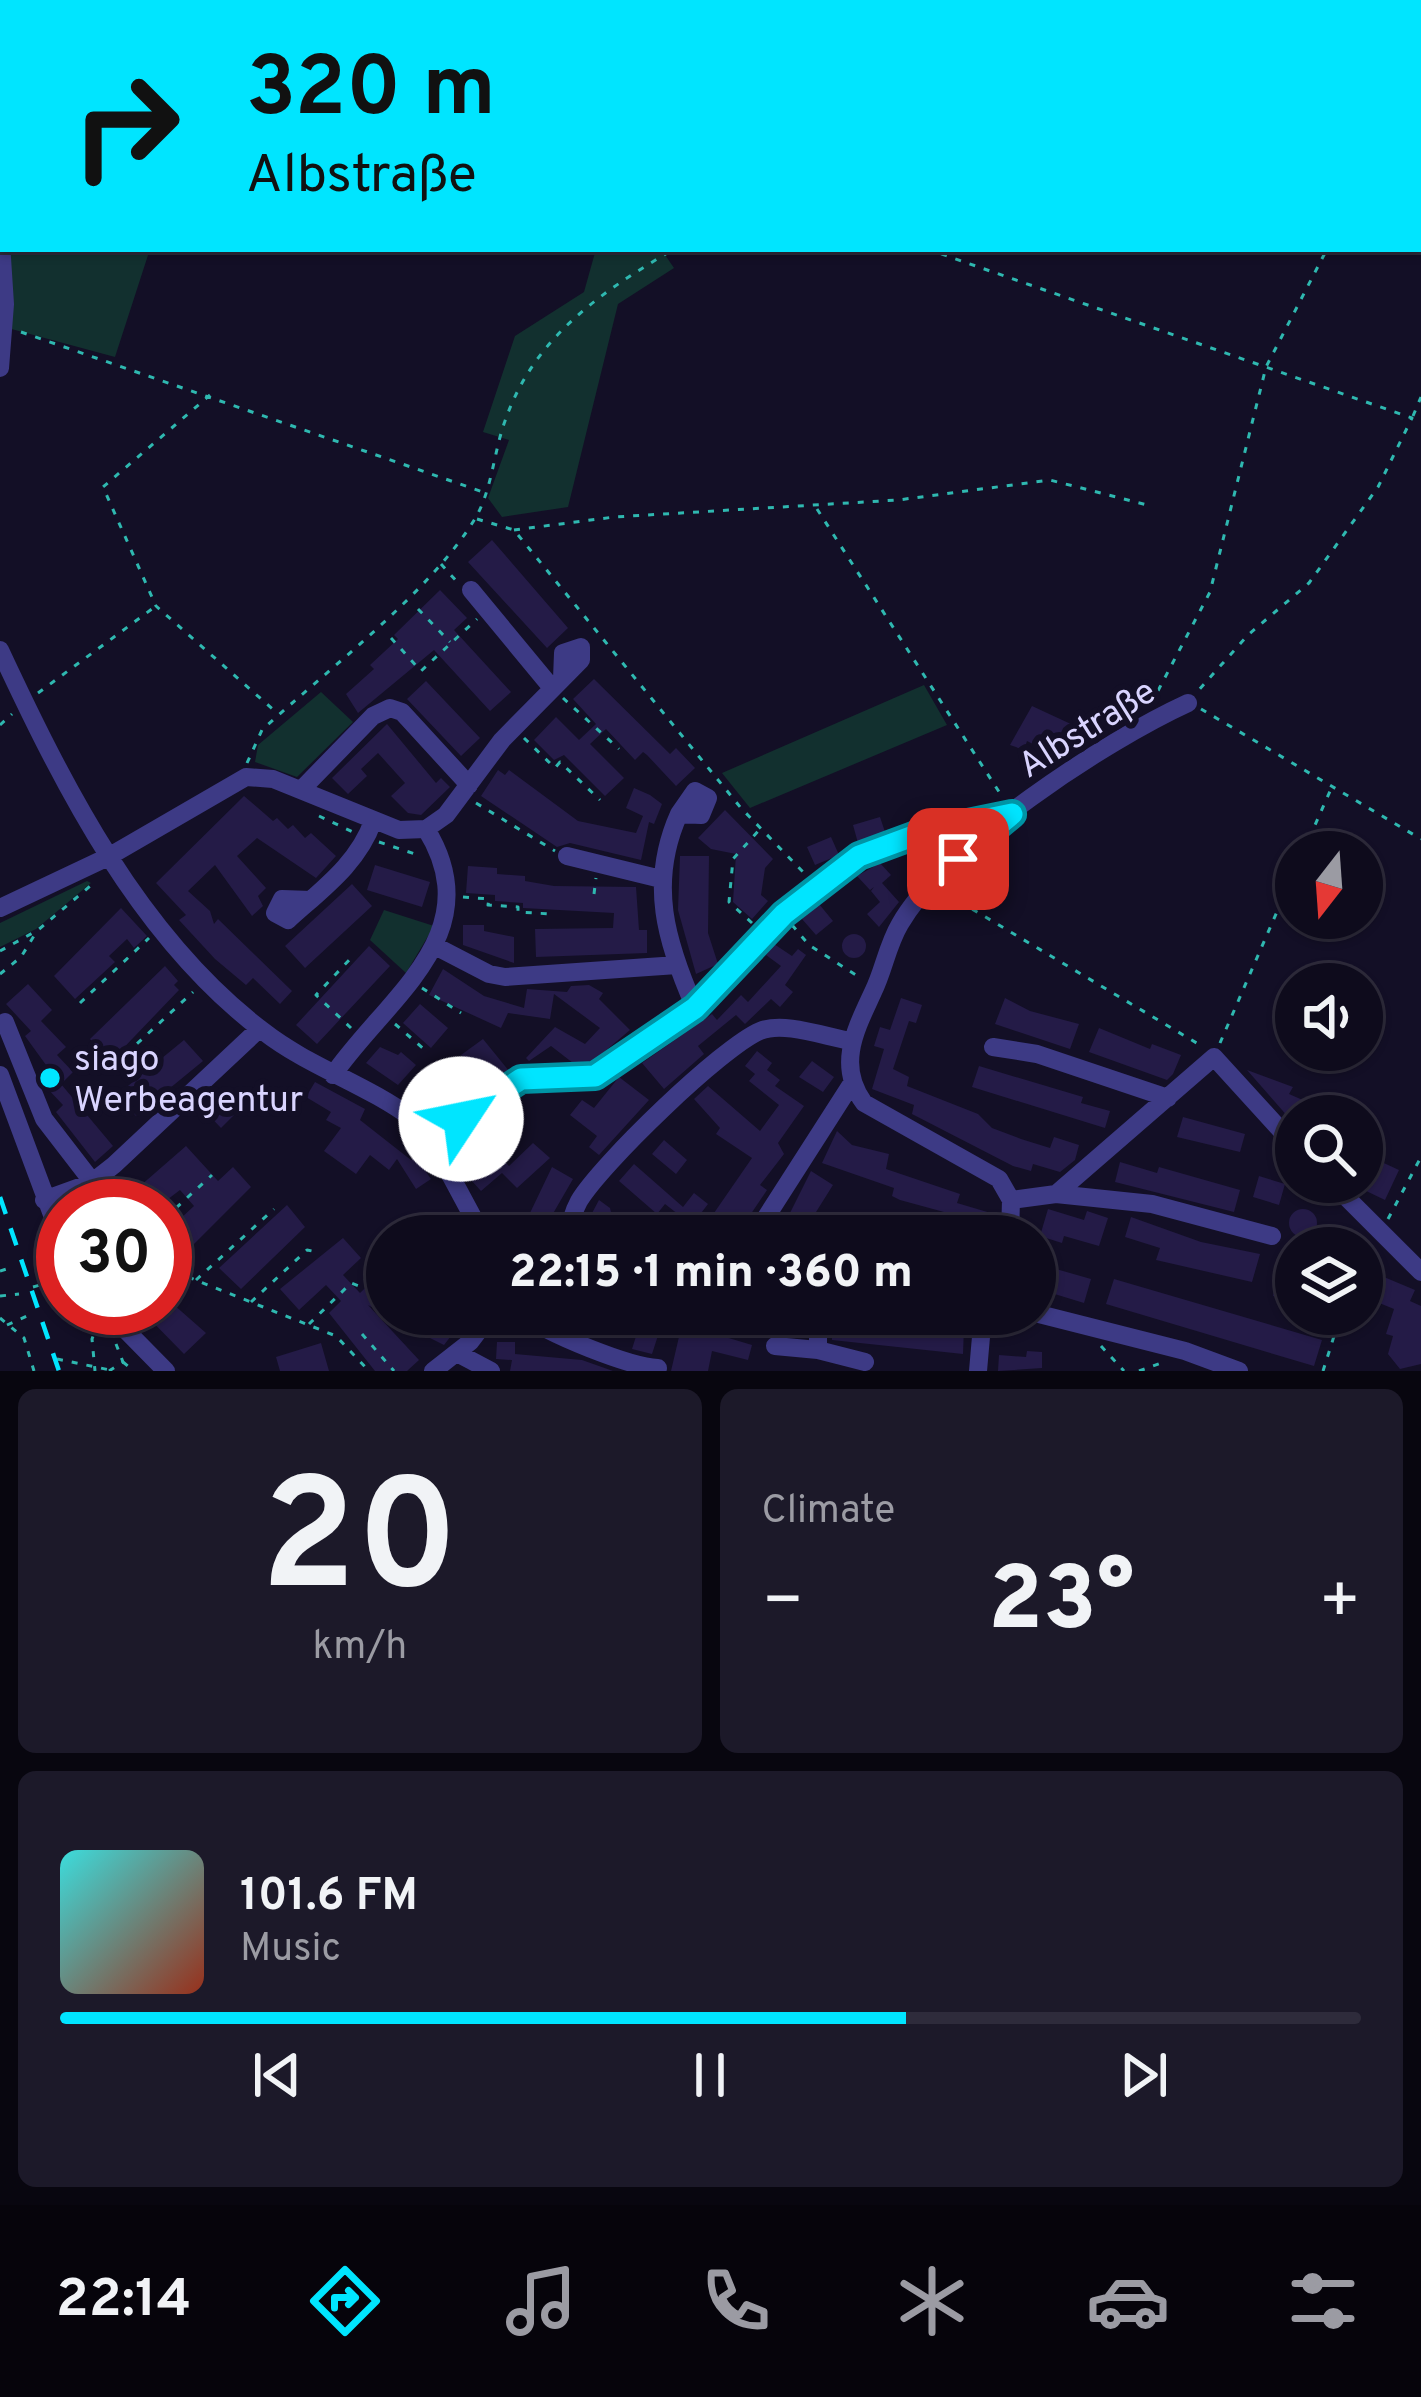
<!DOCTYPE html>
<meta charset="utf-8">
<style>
body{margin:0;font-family:Overpass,sans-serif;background:#1c1929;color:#f1f3f6;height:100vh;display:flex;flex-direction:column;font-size:45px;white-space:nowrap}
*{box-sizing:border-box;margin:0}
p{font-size:39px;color:#9b9ba3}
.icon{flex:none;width:66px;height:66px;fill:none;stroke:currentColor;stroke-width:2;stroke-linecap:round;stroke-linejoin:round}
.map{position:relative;height:1371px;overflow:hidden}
.sheet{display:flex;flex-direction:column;gap:18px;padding:18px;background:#08060f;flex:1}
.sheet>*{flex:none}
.hud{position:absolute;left:0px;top:0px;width:1422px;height:252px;box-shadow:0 3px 9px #0004,0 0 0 3px #2e2b3b;background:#00e5ff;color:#111;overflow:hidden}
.needle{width:78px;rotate:197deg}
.fabs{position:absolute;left:1275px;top:831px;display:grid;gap:24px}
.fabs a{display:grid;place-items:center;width:108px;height:108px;border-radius:50%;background:#0e0b1c;box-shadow:0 3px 9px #0004,0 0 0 3px #2e2b3b;font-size:60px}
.speed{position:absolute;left:36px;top:1179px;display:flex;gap:24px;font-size:60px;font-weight:700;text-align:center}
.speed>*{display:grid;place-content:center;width:156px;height:156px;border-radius:50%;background:#0e0b1c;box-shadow:0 3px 9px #0004,0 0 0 3px #2e2b3b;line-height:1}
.speed .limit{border:18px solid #d22;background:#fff;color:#111}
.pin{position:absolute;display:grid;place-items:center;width:102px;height:102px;color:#fff;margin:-51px;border-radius:24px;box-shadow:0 6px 18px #0006}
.me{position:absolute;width:132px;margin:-66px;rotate:56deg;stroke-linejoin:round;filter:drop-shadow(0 0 9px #0008)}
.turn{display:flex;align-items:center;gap:42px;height:252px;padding:0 48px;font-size:54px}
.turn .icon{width:156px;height:156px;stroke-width:2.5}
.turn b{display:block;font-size:84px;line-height:102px}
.big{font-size:90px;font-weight:800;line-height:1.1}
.sheet .widget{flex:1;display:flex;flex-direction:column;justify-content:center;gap:18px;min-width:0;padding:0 42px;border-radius:18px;background:#1c1929}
.sheet .dial{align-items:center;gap:0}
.dial b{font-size:156px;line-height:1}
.song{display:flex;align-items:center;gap:36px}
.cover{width:144px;height:144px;border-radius:18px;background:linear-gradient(135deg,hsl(180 70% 55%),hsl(10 70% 35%))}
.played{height:12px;border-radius:6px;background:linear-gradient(90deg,#00e5ff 65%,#2e2b3b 65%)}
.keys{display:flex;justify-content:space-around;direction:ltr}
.heat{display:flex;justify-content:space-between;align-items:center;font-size:66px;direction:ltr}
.sheet .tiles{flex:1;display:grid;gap:18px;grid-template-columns:1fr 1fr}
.widget:last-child{grid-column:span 2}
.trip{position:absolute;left:366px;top:1215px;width:690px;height:120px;border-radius:60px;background:#0e0b1c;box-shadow:0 3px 9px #0004,0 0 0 3px #2e2b3b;font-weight:800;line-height:120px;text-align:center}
.dock{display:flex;height:192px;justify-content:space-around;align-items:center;background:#06040b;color:#9b9ba3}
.dock .icon{width:84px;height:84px}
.dock .active{color:#00e5ff}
.dock b{font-size:54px;color:#f1f3f6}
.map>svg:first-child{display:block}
</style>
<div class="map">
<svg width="1421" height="1371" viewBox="0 0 1421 1371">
<rect width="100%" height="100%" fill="#130f26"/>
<path fill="#12302f" d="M 0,0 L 194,3 L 3,3 L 3,249 L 150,249 L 115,357 L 4,327 Z
M 596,249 L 661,249 L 674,268 L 618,304 L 568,507 L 502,517 L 488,498 L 509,440 L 483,432 L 515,336 L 584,292 Z
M 924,685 L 947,725 L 750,808 L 722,773 Z
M 321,692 L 353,722 L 297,777 L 255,762 L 258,745 Z
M 87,881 L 91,883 L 36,929 L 0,947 L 0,923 Z
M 384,910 L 434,926 L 406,973 L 370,940 Z"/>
<path fill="#241b47" d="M 492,540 L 568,628 L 547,648 L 468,562 Z
M 440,590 L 467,618 L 454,630 L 511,692 L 490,711 L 434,650 L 358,713 L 346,694 L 374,669 L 370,665 L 398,639 L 394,635 Z
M 594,679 L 670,754 L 676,748 L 695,768 L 676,786 L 647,755 L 643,752 L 635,760 L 606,729 L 590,744 L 624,778 L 605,796 L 564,755 L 554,760 L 534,740 L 556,717 L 579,740 L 596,724 L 573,699 Z
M 426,681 L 480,738 L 461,756 L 407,699 Z
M 1032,706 L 1073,725 L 1061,758 L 1027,741 L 1024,750 L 1010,745 Z
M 387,724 L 436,783 L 441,778 L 450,787 L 421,815 L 408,813 L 391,796 L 405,783 L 378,753 L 361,769 L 367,776 L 348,794 L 332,778 Z
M 498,770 L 505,775 L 509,770 L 578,821 L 636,833 L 643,816 L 626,808 L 634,788 L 650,795 L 662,804 L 654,824 L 649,822 L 641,860 L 570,843 L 557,847 L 481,796 Z
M 244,796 L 273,821 L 277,818 L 288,829 L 293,825 L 305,838 L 311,833 L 336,856 L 316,878 L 257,838 L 237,856 L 266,888 L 258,896 L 263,906 L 252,916 L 215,865 L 188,891 L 210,911 L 214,924 L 218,919 L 292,991 L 280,1004 L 253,978 L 246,985 L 215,959 L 179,920 L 186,915 L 156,883 Z
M 725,810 L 773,859 L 765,868 L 761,895 L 768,901 L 752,919 L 733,902 L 736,854 L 711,849 L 698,838 Z
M 880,817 L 885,832 L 858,843 L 853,825 Z
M 831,837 L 839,855 L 815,865 L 807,847 Z
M 680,856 L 709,856 L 708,933 L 718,964 L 696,974 L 678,910 Z
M 880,863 L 891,875 L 882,883 L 899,902 L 879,927 L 867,914 L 880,902 L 871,891 L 874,887 L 870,890 L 857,876 Z
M 375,865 L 430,882 L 422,907 L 367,890 Z
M 468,866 L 497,868 L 497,874 L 525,876 L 525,881 L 554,886 L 636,887 L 639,930 L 647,930 L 647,953 L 536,957 L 535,929 L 613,928 L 614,913 L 523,908 L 523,903 L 495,901 L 495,895 L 466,893 Z
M 352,884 L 372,906 L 305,968 L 285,946 Z
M 819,904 L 833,921 L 816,935 L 802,919 Z
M 121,908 L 147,936 L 134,948 L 127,939 L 109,956 L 115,962 L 75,999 L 54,976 Z
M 463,925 L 484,925 L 484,931 L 514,937 L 514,963 L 463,945 Z
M842 946a12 12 0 1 1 24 0a12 12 0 1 1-24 0Z
M 774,944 L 792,956 L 798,949 L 806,955 L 785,985 L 793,992 L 780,1007 L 771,999 L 745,1024 L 736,1015 L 698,1046 L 704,1054 L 664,1089 L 642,1063 L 712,1014 L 717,1020 L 741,995 L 748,1002 L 781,966 L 766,955 Z
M 369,946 L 390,966 L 317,1044 L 296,1025 Z
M 165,966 L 178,981 L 174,985 L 179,990 L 111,1061 L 90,1039 Z
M 443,969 L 484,996 L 524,1008 L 527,989 L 567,992 L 571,986 L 589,985 L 603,993 L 599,999 L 630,1030 L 591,1063 L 573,1063 L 551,1046 L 529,1061 L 526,1058 L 555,1027 L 585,1044 L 600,1028 L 554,994 L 550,1019 L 508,1013 L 501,1028 L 429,995 Z
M 28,984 L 52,1010 L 41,1021 L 66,1047 L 57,1055 L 73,1072 L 61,1084 L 113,1146 L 95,1162 L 56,1112 L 63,1105 L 45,1086 L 39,1072 L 46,1065 L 25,1036 L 31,1031 L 6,1004 Z
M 901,998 L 922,1005 L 916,1023 L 909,1021 L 893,1069 L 909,1077 L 907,1086 L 978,1114 L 992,1128 L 1021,1139 L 1050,1148 L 1054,1137 L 1079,1145 L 1075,1160 L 1060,1172 L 1033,1164 L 1031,1171 L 1013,1166 L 912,1114 L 914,1105 L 872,1089 L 884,1049 L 874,1046 L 880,1027 L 890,1030 Z
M 1005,998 L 1030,1011 L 1079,1024 L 1070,1049 L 995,1024 Z
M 420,1004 L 448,1028 L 431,1048 L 403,1023 Z
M 1099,1028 L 1150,1049 L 1152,1044 L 1181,1055 L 1173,1074 L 1167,1080 L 1089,1052 Z
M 483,1039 L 509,1071 L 491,1083 L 461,1055 Z
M 184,1040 L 203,1061 L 136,1116 L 117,1095 Z
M 380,1047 L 398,1055 L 401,1052 L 416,1065 L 398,1085 L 366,1063 Z
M 757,1051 L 772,1063 L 767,1070 L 780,1080 L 775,1086 L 804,1106 L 778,1143 L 784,1154 L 760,1185 L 767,1190 L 740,1230 L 714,1213 L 752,1158 L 716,1134 L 720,1128 L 694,1099 L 708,1086 L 760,1131 L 779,1105 L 749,1081 L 755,1074 L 745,1066 Z
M 812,1061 L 834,1077 L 823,1092 L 799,1077 Z
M 979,1066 L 1083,1097 L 1081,1103 L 1110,1111 L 1105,1128 L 972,1087 Z
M 1247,1070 L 1293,1087 L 1289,1094 L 1339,1116 L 1296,1116 L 1296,1126 Z
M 619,1077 L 649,1100 L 599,1155 L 589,1147 L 597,1136 L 570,1115 L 582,1100 L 594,1108 Z
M 455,1079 L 465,1097 L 434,1121 L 412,1093 L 427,1082 L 436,1094 Z
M 315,1082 L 365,1109 L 360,1120 L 411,1160 L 416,1157 L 431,1179 L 416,1189 L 397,1159 L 389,1170 L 370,1155 L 356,1174 L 324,1151 L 341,1128 L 326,1120 L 331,1112 L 306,1097 Z
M 220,1092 L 238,1111 L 221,1128 L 202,1108 Z
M 1183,1117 L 1245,1134 L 1240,1152 L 1177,1137 Z
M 480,1125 L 492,1147 L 460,1164 L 449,1143 Z
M 837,1131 L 852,1145 L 889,1154 L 886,1169 L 960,1194 L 957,1203 L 994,1214 L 988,1236 L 962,1230 L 966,1218 L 900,1200 L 892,1196 L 894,1188 L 822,1163 Z
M 664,1140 L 687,1160 L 676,1174 L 652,1154 Z
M 533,1143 L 550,1158 L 517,1188 L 502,1173 L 481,1191 L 471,1180 L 498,1155 L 509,1166 Z
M 186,1146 L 218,1181 L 233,1167 L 251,1187 L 184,1254 L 165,1233 L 194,1206 L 180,1190 L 159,1206 L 130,1206 L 124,1200 Z
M 1362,1153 L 1399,1170 L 1385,1200 L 1362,1189 Z
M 1120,1162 L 1157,1173 L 1159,1167 L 1240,1190 L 1234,1212 L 1115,1182 Z
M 634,1164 L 683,1207 L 694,1193 L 708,1204 L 692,1225 L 665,1204 L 657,1214 L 619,1181 Z
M 552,1167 L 573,1179 L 540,1236 L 519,1236 Z
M 811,1171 L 833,1185 L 811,1220 L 817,1224 L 810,1236 L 798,1236 L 783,1227 Z
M 1259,1176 L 1285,1184 L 1279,1205 L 1253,1197 Z
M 599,1200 L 610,1208 L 614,1225 L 631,1236 L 592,1236 L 583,1230 Z
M 287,1205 L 305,1227 L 241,1289 L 219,1268 Z
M 1048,1209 L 1084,1220 L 1087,1211 L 1108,1218 L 1099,1246 L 1064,1236 L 1062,1243 L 1040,1236 Z
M1289 1223a14 14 0 1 1 28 0a14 14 0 1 1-28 0Z
M 1131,1217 L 1201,1242 L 1260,1254 L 1252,1282 L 1156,1260 L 1160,1248 L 1125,1237 Z
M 343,1238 L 361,1258 L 343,1275 L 360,1293 L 387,1267 L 387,1306 L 381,1312 L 368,1305 L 419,1360 L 407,1371 L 375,1371 L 329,1313 L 341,1301 L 326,1285 L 299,1310 L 280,1289 Z
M 1035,1263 L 1091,1279 L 1084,1303 L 1035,1288 Z
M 1278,1267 L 1296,1272 L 1296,1303 L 1273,1296 Z
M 1372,1272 L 1415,1290 L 1410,1301 L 1421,1306 L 1421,1364 L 1400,1369 L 1388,1354 L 1393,1336 L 1386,1334 L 1394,1309 L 1362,1296 Z
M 1114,1279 L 1322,1340 L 1314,1366 L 1106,1304 Z
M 165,1297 L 206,1333 L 184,1354 L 139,1308 L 165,1308 Z
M 440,1314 L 468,1314 L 444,1345 L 428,1337 Z
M 643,1314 L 665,1314 L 652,1354 L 632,1349 Z
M 761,1314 L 805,1314 L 805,1333 L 760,1328 Z
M 832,1318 L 964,1327 L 963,1354 L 832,1340 Z
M 682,1324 L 752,1345 L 748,1360 L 712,1351 L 708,1371 L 671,1371 Z
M 497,1342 L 515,1342 L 515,1354 L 582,1360 L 613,1371 L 510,1371 L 512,1360 L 496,1359 Z
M 321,1343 L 329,1371 L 280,1371 L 276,1357 Z
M 1027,1351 L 1042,1352 L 1042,1368 L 998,1371 L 999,1355 L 1026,1357 Z"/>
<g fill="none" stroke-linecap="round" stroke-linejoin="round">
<path stroke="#2fb8b0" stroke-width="3" stroke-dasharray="6 9" stroke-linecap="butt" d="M 196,0 L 204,3
M 819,0 L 827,3
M 903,3 L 906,0
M 1419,72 L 1421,68
M 927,249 L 1412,418 L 1378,487 L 1309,583 L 1248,635 L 1197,692
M 21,332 L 483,492
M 210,395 L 103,487 L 156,606 L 277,713
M 1413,416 L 1421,397
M 817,509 L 1003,798
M 477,519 L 514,530 L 741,808 L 806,875
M 514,530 L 614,517 L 898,500 L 1050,480 L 1147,505
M 441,564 L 459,584
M 418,609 L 450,642
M 391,638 L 421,671 L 477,619
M 38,693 L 156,606
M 563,698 L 619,749
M 1151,704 L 1210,592 L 1266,367 L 1327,249
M 1201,709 L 1421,839
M 0,725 L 12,714
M 524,738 L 555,768 L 560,762 L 600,800
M 247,763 L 262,730 C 327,670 432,591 476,517 C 492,489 494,451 505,421 C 534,337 601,292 674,249
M 476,803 L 555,851
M 319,816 L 353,832
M 379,842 L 421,856
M 1303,852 L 1331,789
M 952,888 L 962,903 L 1200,1045
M 594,894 L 596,878
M 463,897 L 489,899 L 488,905 L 518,907 L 518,912 L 551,914
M 752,923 L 729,902 L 733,859 L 760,829
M 792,925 L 809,945 L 859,977
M 0,951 L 38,930 L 95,882
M 0,974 L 21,957 L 37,931
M 422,988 L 461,1013
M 80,1003 L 149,938
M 395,1024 L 425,1050
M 351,1028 L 316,995 L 352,957
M 1220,1043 L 1296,868
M 115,1064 L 193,992
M 165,1218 L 212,1175
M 1388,1219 L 1421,1157
M 1362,1262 L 1370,1247
M 0,1271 L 10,1268
M 188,1277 L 336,1336 L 369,1371
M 196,1280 L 274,1209
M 46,1284 L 66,1318 L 99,1320 L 92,1339 L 95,1371
M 33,1287 L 44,1284
M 50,1287 L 63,1297
M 0,1296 L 19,1294
M 251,1302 L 307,1250 L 317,1252
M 0,1318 L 24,1338 L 34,1371
M 309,1324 L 351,1283 L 359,1286 L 378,1268
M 7,1325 L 27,1316
M 362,1334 L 394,1371
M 1101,1346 L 1124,1371
M 57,1359 L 110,1370
M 123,1362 L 134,1371
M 109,1371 L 123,1362 L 116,1344
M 1139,1371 L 1164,1362
M 1323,1371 L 1341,1314"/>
<path stroke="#3d3a85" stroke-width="18" d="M 0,227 L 5,304 L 0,368
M 471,590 L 552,688
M 0,650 C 64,787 139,937 263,1031 C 309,1067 366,1084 413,1119 L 431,1139 L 483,1236
M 302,789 L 373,716 L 390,708 L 402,712 L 469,785
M 679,814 L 695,791 L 708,798 L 701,815 L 679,814 C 648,883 666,942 695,1008
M 567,856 L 661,879
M 311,900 L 282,899 L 275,913 L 288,920 C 321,890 358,864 373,821
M 0,908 L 108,857 L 246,777 L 273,779 L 399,830 L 426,829 L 446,815 L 502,740 L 581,660 L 581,647 L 563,653 L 562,679
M 437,947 L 489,974 L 505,977 L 677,965
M 5,1022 L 44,1119 L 111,1206
M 993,1047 L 1037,1054 L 1168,1098
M 0,1075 L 63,1244
M 333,1075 C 387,997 491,934 426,829
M 431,1139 L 521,1079 L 595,1076 L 695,1008 L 784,914 L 859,857 L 924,832 L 1008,814
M 1331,1182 L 1421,1272
M 1056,1194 L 1152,1204 L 1272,1236
M 44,1200 L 91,1183 L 114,1165 L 259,1029
M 1011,1200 L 1056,1194 L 1214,1057 L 1296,1147
M 569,1236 C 570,1223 573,1212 579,1201 C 601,1164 722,1047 760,1031 C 784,1021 826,1037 851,1041
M 754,1236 L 852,1083
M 1010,1236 L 1011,1200 L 999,1179 L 864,1103 C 836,1065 856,1029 873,992 C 884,970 887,946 900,924 C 946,845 1105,741 1188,703
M 165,1263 L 173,1272
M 104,1308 L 166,1371
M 1035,1313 L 1185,1351 L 1239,1371
M 523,1314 C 546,1334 631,1367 658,1368
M 818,1314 L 818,1350 L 865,1362
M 775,1346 L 818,1350
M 457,1353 L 491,1371
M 433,1371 L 470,1342 L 489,1317
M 978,1371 L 983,1314"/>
<path stroke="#00e5ff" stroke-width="4.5" stroke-dasharray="18 15" stroke-linecap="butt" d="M 0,1197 L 59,1371"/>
</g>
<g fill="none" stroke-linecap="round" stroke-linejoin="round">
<defs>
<path id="route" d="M 461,1119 L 521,1079 L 595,1076 L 695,1008 L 784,914 L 859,856 L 924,832 L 1012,814 L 958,859"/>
</defs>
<use href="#route" stroke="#0095a6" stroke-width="30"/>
<use href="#route" stroke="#00e5ff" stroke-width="21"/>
</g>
<circle fill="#00e5ff" stroke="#130f26" stroke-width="4.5" cx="50" cy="1078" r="12"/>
<g text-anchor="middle" stroke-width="12" stroke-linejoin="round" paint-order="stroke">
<g font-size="36" fill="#d9d4ff" stroke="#130f26">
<text transform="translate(1086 727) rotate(-32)" y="13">Albstraße</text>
</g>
<g font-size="36" fill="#d9d4ff" stroke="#130f26" text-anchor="start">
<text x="74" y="1070">siago<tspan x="74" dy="41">Werbeagentur</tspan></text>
</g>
</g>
</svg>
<div class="fabs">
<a><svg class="needle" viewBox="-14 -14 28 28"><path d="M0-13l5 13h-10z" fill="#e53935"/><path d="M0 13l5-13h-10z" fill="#9b9ba3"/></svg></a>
<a><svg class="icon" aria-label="sound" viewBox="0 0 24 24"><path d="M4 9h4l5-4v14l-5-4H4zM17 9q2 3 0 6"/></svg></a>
<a><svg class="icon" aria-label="search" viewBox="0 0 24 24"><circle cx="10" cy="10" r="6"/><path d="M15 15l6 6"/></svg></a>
<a><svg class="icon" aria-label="layers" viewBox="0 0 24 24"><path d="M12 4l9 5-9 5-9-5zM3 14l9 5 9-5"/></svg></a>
</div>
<div class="speed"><div class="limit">30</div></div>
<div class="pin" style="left:958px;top:859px;background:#d93025"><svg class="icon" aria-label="arrive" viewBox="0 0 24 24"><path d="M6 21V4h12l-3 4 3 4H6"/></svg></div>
<svg class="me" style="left:461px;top:1119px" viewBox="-20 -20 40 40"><circle r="19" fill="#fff"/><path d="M0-13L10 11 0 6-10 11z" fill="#00e5ff"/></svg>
<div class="trip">22:15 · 1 min · 360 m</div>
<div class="hud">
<div class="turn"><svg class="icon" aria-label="right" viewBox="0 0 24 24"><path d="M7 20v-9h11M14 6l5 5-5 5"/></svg><div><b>320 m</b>Albstraße</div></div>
</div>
</div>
<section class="sheet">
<div class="tiles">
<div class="widget dial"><b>20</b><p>km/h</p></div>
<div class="widget"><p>Climate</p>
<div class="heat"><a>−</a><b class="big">23°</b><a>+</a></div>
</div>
<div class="widget">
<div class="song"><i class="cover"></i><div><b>101.6 FM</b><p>Music</p></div></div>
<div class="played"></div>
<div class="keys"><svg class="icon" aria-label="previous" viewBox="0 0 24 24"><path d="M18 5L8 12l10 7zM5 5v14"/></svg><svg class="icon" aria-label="pause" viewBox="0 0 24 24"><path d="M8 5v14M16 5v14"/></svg><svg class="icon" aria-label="next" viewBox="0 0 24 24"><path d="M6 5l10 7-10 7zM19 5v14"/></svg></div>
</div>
</div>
</section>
<nav class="dock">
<b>22:14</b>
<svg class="icon active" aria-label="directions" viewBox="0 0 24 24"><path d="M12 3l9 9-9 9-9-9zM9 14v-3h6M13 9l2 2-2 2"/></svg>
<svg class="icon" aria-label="music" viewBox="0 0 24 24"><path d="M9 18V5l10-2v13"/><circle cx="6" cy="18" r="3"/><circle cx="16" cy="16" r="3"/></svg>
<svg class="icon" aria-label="phone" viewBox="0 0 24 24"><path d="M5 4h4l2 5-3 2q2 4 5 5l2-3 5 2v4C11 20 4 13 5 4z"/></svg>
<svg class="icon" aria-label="climate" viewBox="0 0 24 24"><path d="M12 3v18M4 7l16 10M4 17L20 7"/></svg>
<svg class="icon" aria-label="car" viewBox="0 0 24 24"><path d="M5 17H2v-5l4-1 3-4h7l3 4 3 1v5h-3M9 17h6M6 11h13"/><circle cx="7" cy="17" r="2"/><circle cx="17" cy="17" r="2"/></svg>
<svg class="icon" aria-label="filters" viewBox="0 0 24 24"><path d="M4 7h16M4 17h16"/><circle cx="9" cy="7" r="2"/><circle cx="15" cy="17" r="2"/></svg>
</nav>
